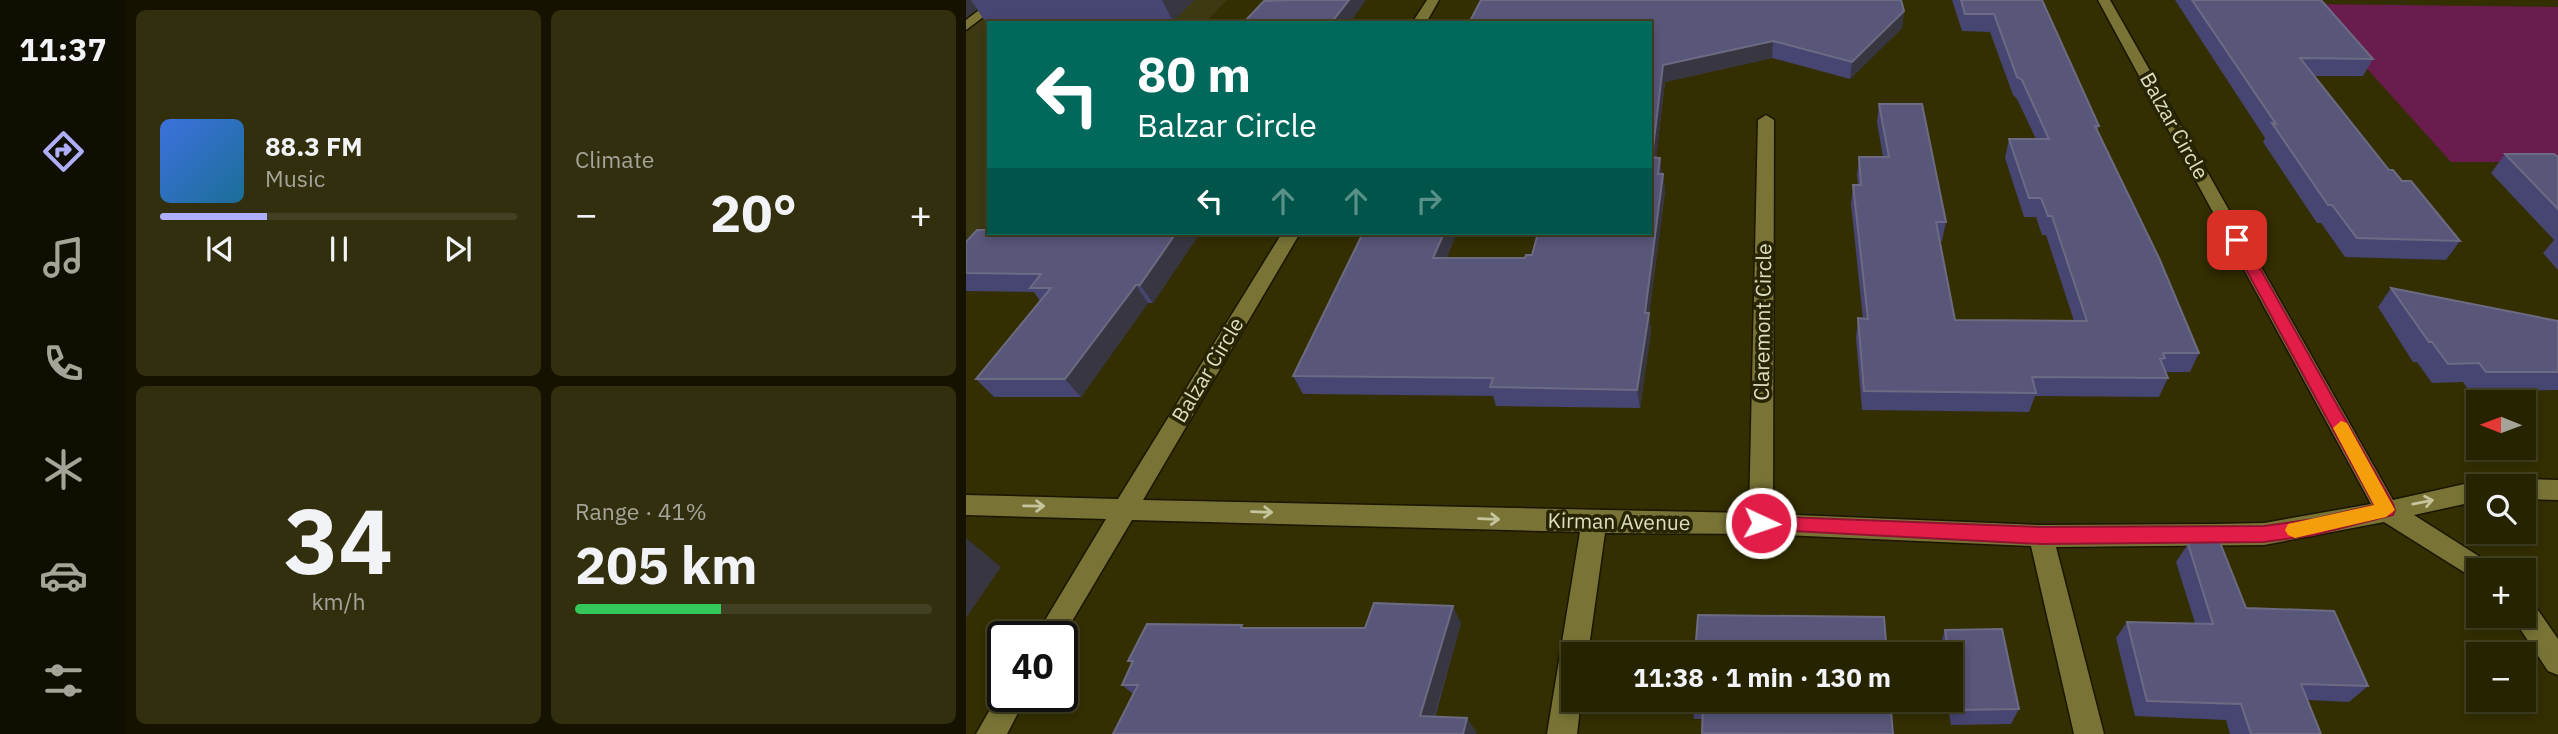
<!DOCTYPE html>
<meta charset="utf-8">
<style>
body{margin:0;font-family:"IBM Plex Sans",sans-serif;background:#322f0f;color:#f1f3f6;height:100vh;display:flex;flex-direction:column;font-size:26px;white-space:nowrap}
*{box-sizing:border-box;margin:0}
p{font-size:23px;color:#a4a499}
.icon{flex:none;width:38px;height:38px;fill:none;stroke:currentColor;stroke-width:2;stroke-linecap:round;stroke-linejoin:round}
.map{position:relative;flex:1;overflow:hidden}
.sheet{display:flex;flex-direction:column;gap:10px;padding:10px;background:#151300;width:840px}
.sheet>*{flex:none}
.guide{position:absolute;left:21px;top:21px;width:665px;height:214px;border-radius:0px;box-shadow:0 4px 10px #0003,0 0 0 2px #424022;background:#00695c;color:#fff;overflow:hidden}
.needle{width:46px;rotate:271deg}
.buttons{position:absolute;left:1500px;top:390px;display:grid;gap:14px}
.buttons a{display:grid;place-items:center;width:70px;height:70px;border-radius:0px;background:#262300;box-shadow:0 4px 10px #0003,0 0 0 2px #424022;font-size:35px}
.speed{position:absolute;left:21px;top:621px;display:flex;gap:14px;font-size:35px;font-weight:700;text-align:center}
.speed>*{display:grid;place-content:center;width:91px;height:91px;border-radius:50%;background:#262300;box-shadow:0 4px 10px #0003,0 0 0 2px #424022;line-height:1}
.speed .limit{border:4px solid #111;border-radius:10px;background:#fff;color:#111}
.pin{position:absolute;display:grid;place-items:center;width:60px;height:60px;color:#fff;margin:-30px;border-radius:14px;box-shadow:0 4px 10px #0006}
.me{position:absolute;width:77px;margin:-38px;rotate:93deg;stroke-linejoin:round;filter:drop-shadow(0 0 5px #0008)}
.turn{display:flex;align-items:center;gap:24px;height:147px;padding:0 35px;font-size:32px}
.turn .icon{width:91px;height:91px;stroke-width:2.5}
.turn b{display:block;font-size:49px;line-height:60px}
.lanes{display:flex;align-items:center;height:66px;padding:0 35px;background:#0003;justify-content:center;gap:35px;direction:ltr}
.lanes .off{opacity:.35}
.big{font-size:52px;font-weight:700;line-height:1.1}
.sheet .card{flex:1;display:flex;flex-direction:column;justify-content:center;gap:10px;min-width:0;padding:0 24px;border-radius:10px;background:#322f0f}
.sheet .dial{align-items:center;gap:0}
.dial b{font-size:91px;line-height:1}
.song{display:flex;align-items:center;gap:21px}
.cover{width:84px;height:84px;border-radius:10px;background:linear-gradient(135deg,hsl(220 70% 55%),hsl(200 70% 35%))}
.played{height:7px;border-radius:4px;background:linear-gradient(90deg,#afaefa 30%,#424022 30%)}
.keys{display:flex;justify-content:space-around;direction:ltr}
.heat{display:flex;justify-content:space-between;align-items:center;font-size:38px;direction:ltr}
.charge{height:10px;border-radius:5px;background:linear-gradient(90deg,#34c759 41%,#424022 0)}
.sheet .tiles{flex:1;display:grid;gap:10px;grid-template-columns:repeat(2,1fr)}
.trip{position:absolute;left:595px;top:642px;width:402px;height:70px;border-radius:0px;background:#262300;box-shadow:0 4px 10px #0003,0 0 0 2px #424022;font-weight:700;line-height:70px;text-align:center}
main{display:flex;flex:1;min-height:0}
.dock{display:flex;flex-direction:column;width:126px;justify-content:space-around;align-items:center;background:#0f0e00;color:#a4a499}
.dock .icon{width:49px;height:49px}
.dock .selected{color:#afaefa}
.dock b{font-size:32px;color:#f1f3f6}
.map>svg:first-child{display:block}
</style>
<main>
<nav class="dock">
<b>11:37</b>
<svg class="icon selected" aria-label="directions" viewBox="0 0 24 24"><path d="M12 3l9 9-9 9-9-9zM9 14v-3h6M13 9l2 2-2 2"/></svg>
<svg class="icon" aria-label="music" viewBox="0 0 24 24"><path d="M9 18V5l10-2v13"/><circle cx="6" cy="18" r="3"/><circle cx="16" cy="16" r="3"/></svg>
<svg class="icon" aria-label="phone" viewBox="0 0 24 24"><path d="M5 4h4l2 5-3 2q2 4 5 5l2-3 5 2v4C11 20 4 13 5 4z"/></svg>
<svg class="icon" aria-label="climate" viewBox="0 0 24 24"><path d="M12 3v18M4 7l16 10M4 17L20 7"/></svg>
<svg class="icon" aria-label="car" viewBox="0 0 24 24"><path d="M5 17H2v-5l4-1 3-4h7l3 4 3 1v5h-3M9 17h6M6 11h13"/><circle cx="7" cy="17" r="2"/><circle cx="17" cy="17" r="2"/></svg>
<svg class="icon" aria-label="filters" viewBox="0 0 24 24"><path d="M4 7h16M4 17h16"/><circle cx="9" cy="7" r="2"/><circle cx="15" cy="17" r="2"/></svg>
</nav>
<section class="sheet">
<div class="tiles">
<div class="card">
<div class="song"><i class="cover"></i><div><b>88.3 FM</b><p>Music</p></div></div>
<div class="played"></div>
<div class="keys"><svg class="icon" aria-label="previous" viewBox="0 0 24 24"><path d="M18 5L8 12l10 7zM5 5v14"/></svg><svg class="icon" aria-label="pause" viewBox="0 0 24 24"><path d="M8 5v14M16 5v14"/></svg><svg class="icon" aria-label="next" viewBox="0 0 24 24"><path d="M6 5l10 7-10 7zM19 5v14"/></svg></div>
</div>
<div class="card"><p>Climate</p>
<div class="heat"><a>−</a><b class="big">20°</b><a>+</a></div>
</div>
<div class="card dial"><b>34</b><p>km/h</p></div>
<div class="card"><p>Range · 41%</p><b class="big">205 km</b><div class="charge"></div></div>
</div>
</section>
<div class="map">
<svg width="1592" height="734" viewBox="0 0 1592 734">
<rect width="100%" height="100%" fill="#332f00"/>
<path fill="#3c3913" d="M 0,0 L 261,0 L 239,23 L 23,23 L 23,233 L 0,274 Z"/>
<path fill="#6a1c4f" d="M 1343,4 L 1592,7 L 1592,162 L 1485,162 Z"/>
<g fill="none" stroke-linecap="round" stroke-linejoin="round">
<defs>
<path id="minor" d="M 26,0 L 40,0 L 0,30 L 0,20 Z
M 461,0 L 473,0 L 460,23 L 446,23 Z
M 1132,0 L 1144,0 L 1427,500 L 1512,481 L 1520,484 L 1522,486 L 1512,486 L 1512,501 L 1448,515 L 1522,562 L 1526,570 L 1512,570 L 1512,581 L 1418,522 L 1298,545 L 1090,547 L 1138,734 L 1108,734 L 1065,546 L 795,534 L 639,533 L 622,654 L 607,654 L 607,700 L 615,700 L 611,734 L 581,734 L 614,532 L 166,520 L 96,638 L 69,637 L 140,519 L 0,515 L 0,495 L 152,499 L 316,233 L 334,233 L 177,500 L 783,513 L 792,120 L 800,115 L 808,120 L 807,514 L 1075,525 L 1247,524 L 1298,523 L 1405,504 Z
M 1558,479 L 1592,480 L 1592,500 L 1558,499 L 1558,486 L 1547,486 Z
M 1558,600 L 1567,603 L 1592,639 L 1592,675 L 1582,671 L 1549,621 L 1547,616 L 1558,616 Z
M 37,687 L 37,696 L 61,696 L 41,734 L 10,734 Z"/>
</defs>
<use href="#minor" stroke="#1a1600" stroke-width="3"/>
<use href="#minor" fill="#797436" fill-rule="evenodd"/>
</g>
<path fill="#474571" d="M 0,0 L 228,0 L 207,21 L 18,20 L 11,9 Z
M 986,0 L 1076,0 L 1133,126 L 1131,132 L 1233,353 L 1224,372 L 1200,372 L 1202,378 L 1193,397 L 1069,396 L 1063,412 L 896,410 L 890,338 L 892,318 L 897,319 L 885,204 L 887,185 L 892,185 L 891,175 L 893,157 L 917,157 L 911,122 L 913,104 L 980,222 L 976,241 L 974,241 L 989,320 L 1108,321 L 1080,235 L 1076,235 L 1070,217 L 1058,217 L 1039,158 L 1043,139 L 1070,139 L 1051,99 L 1047,95 L 1024,32 L 996,31 Z
M 1209,0 L 1355,0 L 1407,59 L 1397,76 L 1348,76 L 1423,170 L 1436,181 L 1494,241 L 1480,260 L 1379,257 L 1355,223 L 1351,223 L 1297,142 L 1299,138 Z
M 938,11 L 936,28 L 884,79 L 806,58 L 699,82 L 690,158 L 697,174 L 699,192 L 683,315 L 685,331 L 674,408 L 530,406 L 527,396 L 337,394 L 327,376 L 481,258 L 559,258 L 566,255 L 684,233 L 684,23 L 503,23 Z
M 1539,154 L 1592,157 L 1592,270 L 1577,253 L 1588,240 L 1525,173 Z
M 23,233 L 234,233 L 187,303 L 182,303 L 115,397 L 28,397 L 10,379 L 74,301 L 68,292 L 0,291 L 0,242 Z
M 1425,288 L 1592,321 L 1592,390 L 1503,391 L 1497,382 L 1466,383 L 1451,362 L 1447,362 L 1412,307 Z
M 1222,544 L 1280,608 L 1402,686 L 1383,702 L 1342,700 L 1355,734 L 1264,734 L 1260,720 L 1169,716 L 1150,638 L 1161,622 L 1229,623 L 1210,562 Z
M 495,623 L 469,717 L 511,733 L 167,694 L 156,685 L 166,664 L 162,661 L 279,628 L 399,628 Z
M 979,630 L 1053,709 L 1045,724 L 985,725 L 981,700 L 985,700 L 985,654 L 975,654 L 974,646 Z
M 726,700 L 927,734 L 736,734 L 736,719 L 728,719 Z"/>
<path fill="#383640" d="M 0,0 L 5,0 L 11,9 L 0,18 Z
M 196,0 L 228,0 L 207,21 Z
M 383,0 L 400,0 L 384,23 L 365,23 Z
M 938,11 L 936,28 L 884,79 L 886,62 Z
M 807,41 L 806,58 L 699,82 L 688,175 L 686,157 L 697,65 Z
M 694,158 L 696,175 L 692,174 Z
M 697,174 L 699,192 L 683,315 L 685,331 L 674,408 L 671,390 L 679,313 Z
M 210,233 L 234,233 L 187,303 L 174,285 Z
M 478,233 L 491,233 L 474,276 L 467,258 Z
M 170,285 L 182,303 L 115,397 L 99,379 Z
M 0,538 L 35,567 L 0,618 Z
M 487,606 L 495,623 L 464,731 L 454,716 Z
M 501,718 L 511,733 L 510,734 L 497,734 Z"/>
<path fill="#585679" stroke="#6d6b84" stroke-width="2" d="M 322,0 L 383,0 L 365,23 L 277,23 L 298,1 Z
M 515,0 L 935,0 L 938,11 L 886,62 L 807,41 L 697,65 L 686,157 L 694,158 L 692,174 L 697,174 L 679,313 L 683,313 L 671,390 L 524,387 L 527,378 L 327,376 L 397,233 L 478,233 L 467,258 L 559,258 L 560,255 L 566,255 L 572,233 L 684,233 L 684,23 L 621,23 L 622,22 L 503,23 Z
M 995,0 L 1076,0 L 1133,126 L 1129,126 L 1193,258 L 1233,353 L 1197,353 L 1199,358 L 1194,359 L 1202,378 L 1066,377 L 1070,393 L 898,391 L 892,318 L 902,319 L 887,185 L 895,185 L 893,157 L 923,157 L 913,104 L 956,104 L 980,222 L 970,222 L 989,320 L 1121,321 L 1086,216 L 1082,216 L 1075,198 L 1063,198 L 1043,139 L 1083,139 L 1056,80 L 1051,77 L 1028,14 L 999,14 Z
M 1226,0 L 1355,0 L 1407,59 L 1334,58 L 1423,170 L 1427,170 L 1436,181 L 1445,181 L 1494,241 L 1391,238 L 1366,205 L 1362,205 L 1306,123 L 1310,124 Z
M 1539,154 L 1588,154 L 1592,157 L 1592,209 Z
M 11,230 L 23,230 L 23,233 L 210,233 L 174,285 L 170,285 L 99,379 L 10,379 L 85,288 L 64,288 L 75,274 L 0,273 L 0,242 Z
M 1425,288 L 1592,321 L 1592,372 L 1520,372 L 1513,363 L 1482,364 L 1466,342 L 1463,342 Z
M 1251,535 L 1280,608 L 1368,611 L 1402,686 L 1335,684 L 1355,734 L 1285,734 L 1275,704 L 1181,701 L 1161,622 L 1247,624 L 1222,544 Z
M 408,603 L 487,606 L 454,716 L 501,718 L 497,734 L 147,734 L 172,685 L 156,685 L 167,661 L 162,661 L 181,624 L 276,625 L 275,628 L 399,628 Z
M 732,615 L 918,617 L 921,654 L 729,654 Z
M 1036,629 L 1053,709 L 991,710 L 985,672 L 985,654 L 983,654 L 979,630 Z
M 726,700 L 924,700 L 927,734 L 736,733 L 737,704 L 726,704 Z"/>
<defs><path id="oneway-shaft" d="M-6 0H5M1.5-3L5.5 0L1.5 3" fill="none" stroke-width="1.6" stroke-linecap="round" stroke-linejoin="round" transform="scale(1.75)"/></defs>
<g stroke="#c6c49c">
<use href="#oneway-shaft" transform="translate(1457 502) rotate(-11)"/>
<use href="#oneway-shaft" transform="translate(68 506) rotate(1)"/>
<use href="#oneway-shaft" transform="translate(296 512) rotate(2)"/>
<use href="#oneway-shaft" transform="translate(523 519) rotate(2)"/>
</g>
<path fill="#e11d48" stroke="#92132f" stroke-width="2" d="M 1271,236 L 1278,240 L 1427,504 L 1429,510 L 1427,515 L 1348,535 L 1298,542 L 1075,544 L 788,529 L 786,523 L 788,518 L 795,516 L 1075,527 L 1298,526 L 1348,519 L 1408,505 L 1264,240 Z"/>
<path fill="#f59e0b" d="M 1375,421 L 1381,423 L 1429,510 L 1420,517 L 1329,538 L 1322,535 L 1319,530 L 1322,524 L 1408,505 L 1367,428 Z"/>
<g text-anchor="middle" stroke-width="7" stroke-linejoin="round" paint-order="stroke">
<g font-size="21" fill="#dfdebe" stroke="#282504">
<text transform="translate(1208 126) rotate(61)" y="7">Balzar Circle</text>
<text transform="translate(797 322) rotate(-89)" y="7">Claremont Circle</text>
<text transform="translate(242 370) rotate(-59)" y="7">Balzar Circle</text>
<text transform="translate(653 522) rotate(1)" y="7">Kirman Avenue</text>
</g>
</g>
</svg>
<div class="buttons">
<a><svg class="needle" viewBox="-14 -14 28 28"><path d="M0-13l5 13h-10z" fill="#e53935"/><path d="M0 13l5-13h-10z" fill="#a4a499"/></svg></a>
<a><svg class="icon" aria-label="search" viewBox="0 0 24 24"><circle cx="10" cy="10" r="6"/><path d="M15 15l6 6"/></svg></a>
<a>+</a>
<a>−</a>
</div>
<div class="speed"><div class="limit">40</div></div>
<div class="pin" style="left:1271px;top:240px;background:#d93025"><svg class="icon" aria-label="arrive" viewBox="0 0 24 24"><path d="M6 21V4h12l-3 4 3 4H6"/></svg></div>
<svg class="me" style="left:795px;top:523px" viewBox="-20 -20 40 40"><circle r="17" fill="#e11d48" stroke="#fff" stroke-width="3"/><path d="M0-11L8 9 0 5-8 9z" fill="#fff"/></svg>
<div class="trip">11:38 · 1 min · 130 m</div>
<div class="guide">
<div class="turn"><svg class="icon" aria-label="left" viewBox="0 0 24 24"><path d="M17 20v-9H6M10 6l-5 5 5 5"/></svg><div><b>80 m</b>Balzar Circle</div></div>
<div class="lanes"><svg class="icon" aria-label="left" viewBox="0 0 24 24"><path d="M17 20v-9H6M10 6l-5 5 5 5"/></svg><svg class="icon off" aria-label="ahead" viewBox="0 0 24 24"><path d="M12 20V5M6 11l6-6 6 6"/></svg><svg class="icon off" aria-label="ahead" viewBox="0 0 24 24"><path d="M12 20V5M6 11l6-6 6 6"/></svg><svg class="icon off" aria-label="right" viewBox="0 0 24 24"><path d="M7 20v-9h11M14 6l5 5-5 5"/></svg></div>
</div>
</div>
</main>
